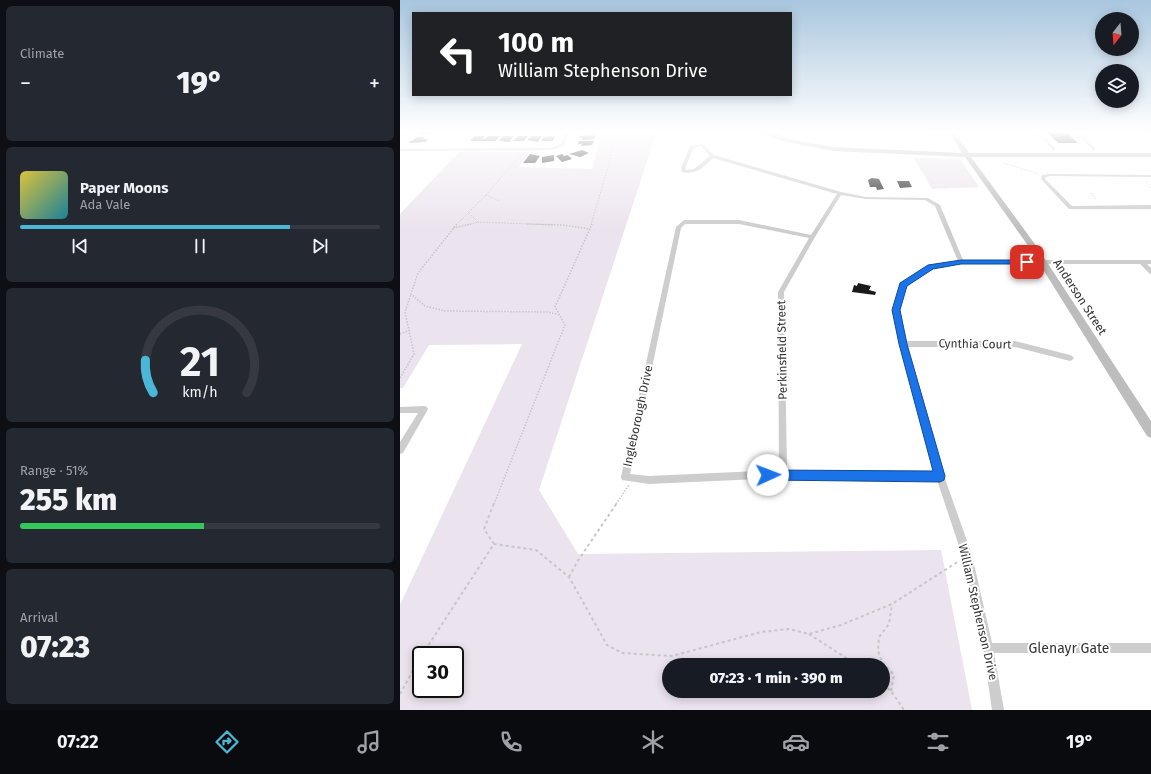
<!DOCTYPE html>
<meta charset="utf-8">
<style>
body{margin:0;font-family:"Fira Sans",sans-serif;background:#242831;color:#f1f3f6;height:100vh;display:flex;flex-direction:column;font-size:15px;white-space:nowrap}
*{box-sizing:border-box;margin:0}
p{font-size:13px;color:#9ea1a6}
.icon{flex:none;width:22px;height:22px;fill:none;stroke:currentColor;stroke-width:2;stroke-linecap:round;stroke-linejoin:round}
.map{position:relative;flex:1;overflow:hidden}
.details{display:flex;flex-direction:column;gap:6px;padding:6px;background:#0d0f14;width:400px}
.details>*{flex:none}
.top-card{position:absolute;left:12px;top:12px;width:380px;height:84px;border-radius:0px;box-shadow:0 2px 10px #0003;background:#202124;color:#fff;overflow:hidden}
.needle{width:26px;rotate:197deg}
.fabs{position:absolute;left:695px;top:12px;display:grid;gap:8px}
.fabs a{display:grid;place-items:center;width:44px;height:44px;border-radius:50%;background:#171b24;box-shadow:0 2px 10px #0003;font-size:20px}
.speed{position:absolute;left:12px;top:646px;display:flex;gap:8px;font-size:20px;font-weight:700;text-align:center}
.speed>*{display:grid;place-content:center;width:52px;height:52px;border-radius:50%;background:#171b24;box-shadow:0 2px 10px #0003;line-height:1}
.speed .limit{border:2px solid #111;border-radius:6px;background:#fff;color:#111}
.pin{position:absolute;display:grid;place-items:center;width:34px;height:34px;color:#fff;margin:-17px;border-radius:8px;box-shadow:0 2px 6px #0006}
.me{position:absolute;width:44px;margin:-22px;rotate:88deg;stroke-linejoin:round;filter:drop-shadow(0 0 3px #0008)}
.turn{display:flex;align-items:center;gap:14px;height:84px;padding:0 20px;font-size:18px}
.turn .icon{width:52px;height:52px;stroke-width:2.5}
.turn b{display:block;font-size:28px;line-height:34px}
.big{font-size:30px;font-weight:800;line-height:1.1}
.details .tile{flex:1;display:flex;flex-direction:column;justify-content:center;gap:6px;min-width:0;padding:0 14px;border-radius:6px;background:#242831}
.details .dial{align-items:center;gap:0}
.dial svg{height:104px;overflow:visible;fill:none;stroke:#363941;stroke-width:7;stroke-linecap:round;text-anchor:middle}
.dial text{fill:#f1f3f6;stroke:none}
.song{display:flex;align-items:center;gap:12px}
.cover{width:48px;height:48px;border-radius:6px;background:linear-gradient(135deg,hsl(50 70% 55%),hsl(190 70% 35%))}
.played{height:4px;border-radius:2px;background:linear-gradient(90deg,#49b7d5 75%,#363941 75%)}
.keys{display:flex;justify-content:space-around;direction:ltr}
.heat{display:flex;justify-content:space-between;align-items:center;font-size:22px;direction:ltr}
.charge{height:6px;border-radius:3px;background:linear-gradient(90deg,#34c759 51%,#363941 0)}
.trip{position:absolute;left:262px;top:658px;width:228px;height:40px;border-radius:20px;background:#171b24;box-shadow:0 2px 10px #0003;font-weight:800;line-height:40px;text-align:center}
.tabs{display:flex;height:64px;justify-content:space-around;align-items:center;background:#090b0e;color:#9ea1a6}
.tabs .icon{width:28px;height:28px}
.tabs .on{color:#49b7d5}
.tabs b{font-size:18px;color:#f1f3f6}
main{display:flex;flex:1;min-height:0}
.map>svg:first-child{display:block}
</style>
<main>
<section class="details">
<div class="tile"><p>Climate</p>
<div class="heat"><a>−</a><b class="big">19°</b><a>+</a></div>
</div>
<div class="tile">
<div class="song"><i class="cover"></i><div><b>Paper Moons</b><p>Ada Vale</p></div></div>
<div class="played"></div>
<div class="keys"><svg class="icon" aria-label="previous" viewBox="0 0 24 24"><path d="M18 5L8 12l10 7zM5 5v14"/></svg><svg class="icon" aria-label="pause" viewBox="0 0 24 24"><path d="M8 5v14M16 5v14"/></svg><svg class="icon" aria-label="next" viewBox="0 0 24 24"><path d="M6 5l10 7-10 7zM19 5v14"/></svg></div>
</div>
<div class="tile dial"><svg viewBox="0 0 100 80">
<path d="M14 69A42 42 0 1 1 86 69"/>
<path d="M14 69A42 42 0 0 1 8 44" stroke="#49b7d5"/>
<text x="50" y="56" font-size="32" font-weight="700">21</text>
<text x="50" y="72" font-size="11">km/h</text>
</svg></div>
<div class="tile"><p>Range · 51%</p><b class="big">255 km</b><div class="charge"></div></div>
<div class="tile"><p>Arrival</p><b class="big">07:23</b></div>
</section>
<div class="map">
<svg width="751" height="710" viewBox="0 0 751 710">
<rect width="100%" height="100%" fill="#fff"/>
<path fill="#ebe3ed" fill-rule="evenodd" d="M 203,131 L 257,131 L 139,490 L 178,554 L 541,550 L 572,710 L 0,710 L 0,605 L 122,344 L 29,345 L 3,388 L 0,388 L 0,214 L 59,152 L 129,152 L 119,167 L 192,169 ZM 21,655 L 55,655 L 55,689 L 21,689 ZM 269,665 L 483,665 L 483,691 L 269,691 Z
M 514,158 L 560,159 L 579,187 L 532,189 Z"/>
<path fill="#1a1a1a" d="M 22,131 L 34,131 L 30,134 L 19,134 Z
M 665,131 L 678,143 L 658,143 L 647,132 Z
M 196,135 L 194,139 L 182,140 L 182,138 L 179,138 L 180,136 Z
M 75,136 L 85,136 L 83,139 L 84,139 L 89,136 L 100,136 L 96,141 L 70,141 Z
M 103,136 L 113,136 L 110,142 L 99,141 Z
M 118,136 L 128,136 L 124,141 L 113,141 Z
M 131,136 L 142,136 L 138,142 L 127,140 Z
M 155,136 L 153,141 L 141,141 L 144,137 Z
M 17,137 L 25,137 L 23,139 L 29,139 L 25,142 L 8,143 Z
M 179,141 L 194,141 L 192,145 L 181,146 L 182,144 L 178,144 Z
M 182,150 L 189,153 L 180,157 L 169,154 Z
M 130,154 L 140,156 L 135,163 L 123,163 Z
M 162,154 L 164,156 L 168,155 L 172,159 L 162,162 L 156,156 Z
M 154,155 L 154,161 L 142,163 L 142,157 Z
M 472,178 L 479,179 L 484,189 L 477,190 L 476,187 L 470,187 L 468,180 Z
M 497,181 L 509,181 L 512,187 L 500,188 Z
M 458,283 L 471,286 L 469,290 L 476,292 L 475,295 L 452,292 L 454,285 L 457,286 Z"/>
<g fill="none" stroke-linecap="round" stroke-linejoin="round">
<path stroke="#c7c7c7" stroke-width="1" stroke-dasharray="1.5 1.5" stroke-linecap="butt" d="M 524,131 L 549,139
M 604,163 L 639,174
M 746,182 L 751,188
M 691,193 L 696,200
M 86,195 L 100,201
M 69,213 L 78,222 L 155,225
M 56,225 L 86,195 L 120,156
M 67,225 L 78,222
M 191,225 L 209,164 L 215,131"/>
<path stroke="#c7c7c7" stroke-width="1.5" stroke-dasharray="1.5 1.5" stroke-linecap="butt" d="M 57,224 L 18,273 L 11,294 L 25,306 L 45,311 L 149,312 L 159,315
M 127,224 L 163,225 L 190,229
M 53,228 L 71,224
M 0,334 L 10,330
M 0,378 L 14,354 L 5,312 L 11,294
M 94,504 L 165,325 L 155,307 L 192,224
M 216,504 L 229,485"/>
<path stroke="#c7c7c7" stroke-width="2" stroke-dasharray="3 3" stroke-linecap="butt" d="M 94,544 L 84,529 L 94,503
M 169,577 L 177,562 L 217,503
M 409,634 L 457,665
M 22,655 L 94,544 L 136,550 L 169,577 L 207,645 L 222,653 L 272,656 L 361,632 L 389,629 L 409,634 L 441,625 L 492,604 L 559,561
M 483,684 L 491,691 L 504,710
M 491,691 L 494,675 L 482,662 L 478,651 L 479,637 L 489,624 L 492,604
M 0,694 L 21,656"/>
<path stroke="#cdcdcd" stroke-width="2.5" d="M 629,131 L 643,138 L 654,149
M 676,131 L 694,149"/>
<path fill="#cdcdcd" fill-rule="evenodd" d="M 4,131 L 9,131 L 0,139 L 0,136 Z
M 166,131 L 170,131 L 164,146 L 152,150 L 0,151 L 0,149 L 152,148 L 161,144 Z
M 746,131 L 751,131 L 751,135 Z
M 302,144 L 314,155 L 441,192 L 466,197 L 528,198 L 540,205 L 563,260 L 751,260 L 751,264 L 747,264 L 751,268 L 751,274 L 749,273 L 740,264 L 561,264 L 533,268 L 506,286 L 499,310 L 506,341 L 615,341 L 670,355 L 672,356 L 674,358 L 672,360 L 670,361 L 615,347 L 507,347 L 544,476 L 572,555 L 592,643 L 751,643 L 751,653 L 594,653 L 604,710 L 592,710 L 583,648 L 562,555 L 537,480 L 383,478 L 249,484 L 222,480 L 221,477 L 276,227 L 284,220 L 339,220 L 411,235 L 437,194 L 313,158 C 304,167 296,175 282,172 L 281,168 L 290,146 ZM 301,146 L 310,156 L 294,169 L 286,170 L 285,168 L 294,148 ZM 441,195 L 466,199 L 525,200 L 535,206 L 558,261 L 529,265 L 501,284 L 493,310 L 500,344 L 535,472 L 387,470 L 384,292 L 415,237 ZM 285,224 L 339,224 L 409,238 L 378,292 L 379,470 L 249,476 L 230,474 L 281,228 Z
M 650,174 L 751,175 L 751,177 L 650,176 L 646,177 L 645,179 L 672,206 L 751,205 L 751,209 L 669,209 L 641,179 L 642,175 Z
M 24,406 L 27,407 L 28,409 L 27,411 L 3,453 L 0,454 L 0,442 L 18,413 L 0,413 L 0,407 Z"/>
<path fill="#bdbdbd" fill-rule="evenodd" d="M 356,131 L 366,131 L 403,142 L 434,147 L 562,153 L 549,131 L 555,131 L 569,153 L 751,153 L 751,157 L 571,157 L 637,247 L 751,421 L 751,438 L 747,436 L 629,247 L 565,157 L 434,151 L 386,142 Z"/>
</g>
<linearGradient id="sky" x2="0" y2="1"><stop stop-color="#a8c6de"/><stop offset="0.57" stop-color="#fff"/><stop offset="1" stop-color="#fff" stop-opacity="0"/></linearGradient>
<rect width="751" height="231" fill="url(#sky)"/>
<path fill="#1a73e8" stroke="#114b97" d="M 561,260 L 627,260 L 631,262 L 627,264 L 561,264 L 533,269 L 507,286 L 500,310 L 507,344 L 545,476 L 544,480 L 540,482 L 368,480 L 364,479 L 363,475 L 364,471 L 368,470 L 533,471 L 499,344 L 492,310 L 500,283 L 528,265 Z"/>
<g text-anchor="middle" stroke-width="4" stroke-linejoin="round" paint-order="stroke">
<g font-size="12" fill="#333" stroke="#fff">
<text transform="translate(680 297) rotate(57)" y="4">Anderson Street</text>
<text transform="translate(575 344) rotate(1)" y="4">Cynthia Court</text>
<text transform="translate(382 350) rotate(-91)" y="4">Perkinsfield Street</text>
<text transform="translate(238 416) rotate(-78)" y="4">Ingleborough Drive</text>
<text transform="translate(578 612) rotate(77)" y="4">William Stephenson Drive</text>
</g>
<g font-size="14" fill="#333" stroke="#fff">
<text x="669" y="653">Glenayr Gate</text>
</g>
</g>
</svg>
<div class="fabs">
<a><svg class="needle" viewBox="-14 -14 28 28"><path d="M0-13l5 13h-10z" fill="#e53935"/><path d="M0 13l5-13h-10z" fill="#9ea1a6"/></svg></a>
<a><svg class="icon" aria-label="layers" viewBox="0 0 24 24"><path d="M12 4l9 5-9 5-9-5zM3 14l9 5 9-5"/></svg></a>
</div>
<div class="speed"><div class="limit">30</div></div>
<div class="pin" style="left:627px;top:262px;background:#d93025"><svg class="icon" aria-label="arrive" viewBox="0 0 24 24"><path d="M6 21V4h12l-3 4 3 4H6"/></svg></div>
<svg class="me" style="left:368px;top:475px" viewBox="-20 -20 40 40"><circle r="19" fill="#fff"/><path d="M0-13L10 11 0 6-10 11z" fill="#1a73e8"/></svg>
<div class="trip">07:23 · 1 min · 390 m</div>
<div class="top-card">
<div class="turn"><svg class="icon" aria-label="left" viewBox="0 0 24 24"><path d="M17 20v-9H6M10 6l-5 5 5 5"/></svg><div><b>100 m</b>William Stephenson Drive</div></div>
</div>
</div>
</main>
<nav class="tabs">
<b>07:22</b>
<svg class="icon on" aria-label="directions" viewBox="0 0 24 24"><path d="M12 3l9 9-9 9-9-9zM9 14v-3h6M13 9l2 2-2 2"/></svg>
<svg class="icon" aria-label="music" viewBox="0 0 24 24"><path d="M9 18V5l10-2v13"/><circle cx="6" cy="18" r="3"/><circle cx="16" cy="16" r="3"/></svg>
<svg class="icon" aria-label="phone" viewBox="0 0 24 24"><path d="M5 4h4l2 5-3 2q2 4 5 5l2-3 5 2v4C11 20 4 13 5 4z"/></svg>
<svg class="icon" aria-label="climate" viewBox="0 0 24 24"><path d="M12 3v18M4 7l16 10M4 17L20 7"/></svg>
<svg class="icon" aria-label="car" viewBox="0 0 24 24"><path d="M5 17H2v-5l4-1 3-4h7l3 4 3 1v5h-3M9 17h6M6 11h13"/><circle cx="7" cy="17" r="2"/><circle cx="17" cy="17" r="2"/></svg>
<svg class="icon" aria-label="filters" viewBox="0 0 24 24"><path d="M4 7h16M4 17h16"/><circle cx="9" cy="7" r="2"/><circle cx="15" cy="17" r="2"/></svg>
<b>19°</b>
</nav>
